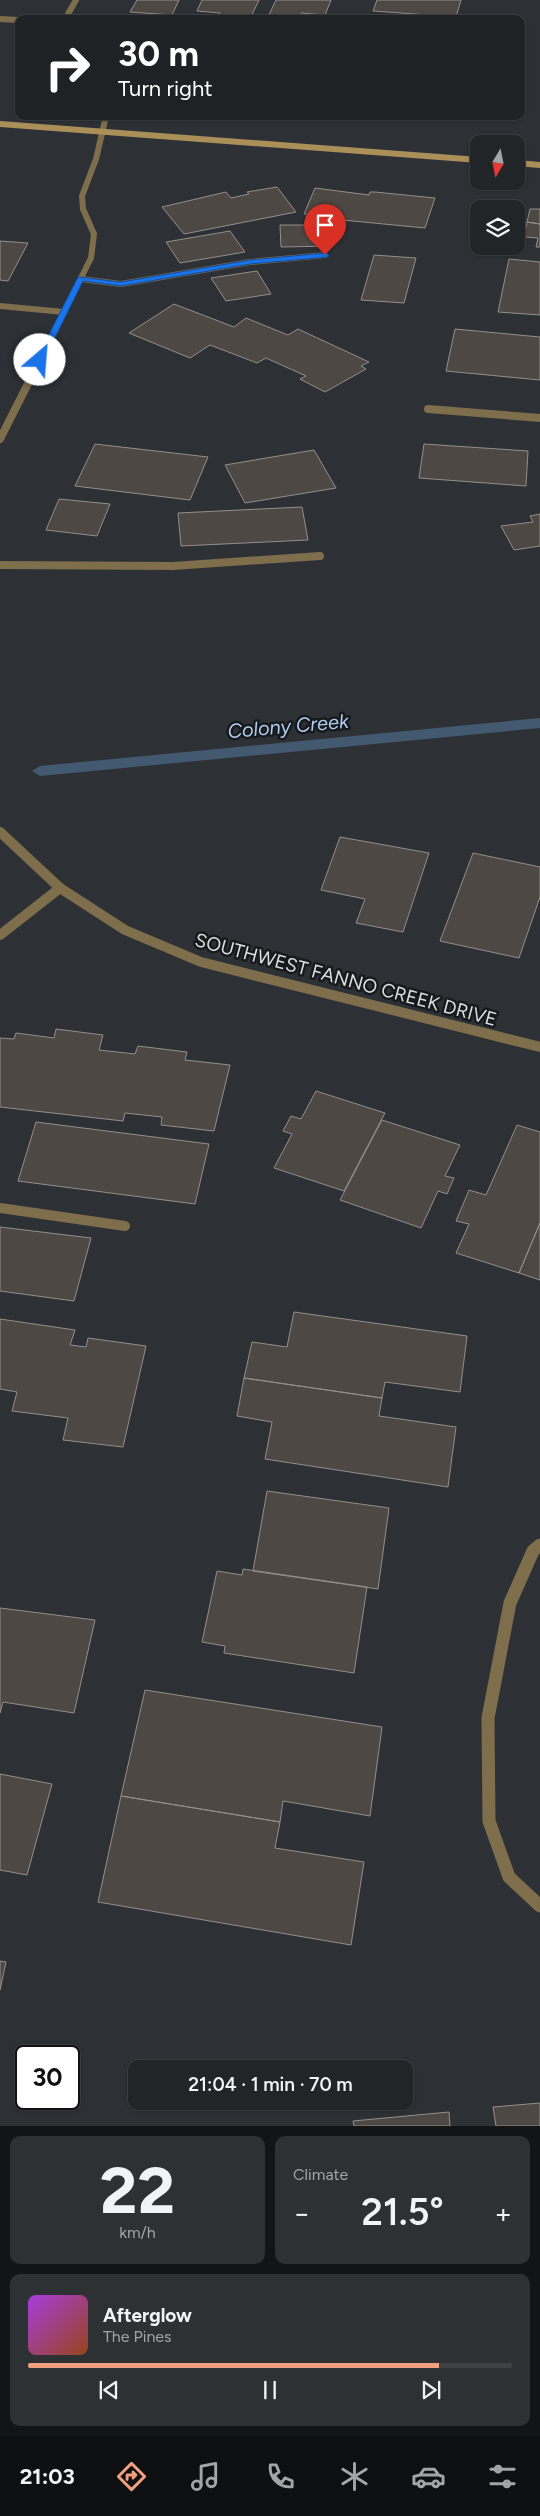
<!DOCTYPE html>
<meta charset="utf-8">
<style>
body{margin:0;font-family:Figtree,sans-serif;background:#2e3134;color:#f1f3f6;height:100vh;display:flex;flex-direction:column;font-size:19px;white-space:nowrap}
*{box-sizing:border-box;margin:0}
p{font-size:16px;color:#a2a5a8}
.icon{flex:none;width:28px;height:28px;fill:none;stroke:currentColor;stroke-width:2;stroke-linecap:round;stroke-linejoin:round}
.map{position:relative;height:2126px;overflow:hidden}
.panel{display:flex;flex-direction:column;gap:10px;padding:10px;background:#131416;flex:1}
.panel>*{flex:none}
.hud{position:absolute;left:15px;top:15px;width:510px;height:105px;border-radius:10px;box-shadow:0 1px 4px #0004,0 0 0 1px #3f4245;background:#202124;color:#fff;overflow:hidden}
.needle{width:32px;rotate:190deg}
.tools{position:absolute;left:470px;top:135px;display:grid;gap:10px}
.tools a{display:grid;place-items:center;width:55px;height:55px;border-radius:10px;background:#222528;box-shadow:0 1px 4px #0004,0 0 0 1px #3f4245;font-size:25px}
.speed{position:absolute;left:15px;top:2045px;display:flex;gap:10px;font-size:25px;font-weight:700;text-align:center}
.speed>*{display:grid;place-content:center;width:65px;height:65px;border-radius:50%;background:#222528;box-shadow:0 1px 4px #0004,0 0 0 1px #3f4245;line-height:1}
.speed .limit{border:2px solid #111;border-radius:8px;background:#fff;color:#111}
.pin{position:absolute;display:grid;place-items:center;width:42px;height:42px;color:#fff;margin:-51px -21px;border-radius:50% 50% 50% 0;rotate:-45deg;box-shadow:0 0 5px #0007}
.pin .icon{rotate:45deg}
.me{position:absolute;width:55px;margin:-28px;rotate:27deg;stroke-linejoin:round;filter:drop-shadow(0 0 4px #0008)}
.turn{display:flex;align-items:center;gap:18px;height:105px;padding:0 20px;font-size:22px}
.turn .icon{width:65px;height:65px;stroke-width:2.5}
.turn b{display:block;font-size:35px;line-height:42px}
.big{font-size:38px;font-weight:600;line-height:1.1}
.panel .widget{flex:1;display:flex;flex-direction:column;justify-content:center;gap:8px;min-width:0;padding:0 18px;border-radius:10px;background:#2e3134}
.panel .dial{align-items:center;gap:0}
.dial b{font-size:65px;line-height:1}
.song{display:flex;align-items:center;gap:15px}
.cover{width:60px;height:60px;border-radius:8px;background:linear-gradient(135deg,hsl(280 70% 55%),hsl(20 70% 35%))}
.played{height:5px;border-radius:2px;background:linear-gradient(90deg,#f2a080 85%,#3f4245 85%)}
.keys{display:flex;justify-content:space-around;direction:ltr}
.heat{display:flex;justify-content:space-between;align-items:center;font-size:28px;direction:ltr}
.panel .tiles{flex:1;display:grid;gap:10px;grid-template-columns:1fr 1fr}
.widget:last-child{grid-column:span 2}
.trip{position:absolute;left:128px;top:2060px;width:285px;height:50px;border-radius:10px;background:#222528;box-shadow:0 1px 4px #0004,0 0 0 1px #3f4245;font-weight:600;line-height:50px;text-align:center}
.tab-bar{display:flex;height:80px;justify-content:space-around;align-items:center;background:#0e0f10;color:#a2a5a8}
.tab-bar .icon{width:35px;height:35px}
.tab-bar .active{color:#f2a080}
.tab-bar b{font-size:22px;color:#f1f3f6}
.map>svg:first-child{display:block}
</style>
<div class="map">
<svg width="540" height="2126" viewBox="0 0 540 2126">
<rect width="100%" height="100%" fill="#2d3136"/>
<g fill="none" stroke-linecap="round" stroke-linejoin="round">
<path fill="#435970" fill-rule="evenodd" d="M 540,718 L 540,728 L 40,776 L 32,771 L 40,766 Z"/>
</g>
<path fill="#4e4844" stroke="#958e8a" d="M 137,0 L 179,0 L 172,15 L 130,12 Z
M 202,0 L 259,0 L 250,19 L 217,18 L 220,13 L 197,11 Z
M 276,0 L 331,0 L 325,15 L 301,13 L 299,19 L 267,19 Z
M 377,0 L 461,0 L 456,17 L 373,11 Z
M 385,116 L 454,116 L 454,120 L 385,119 Z
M 277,187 L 296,212 L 184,234 L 162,207 L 226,192 L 231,198 L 249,194 L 247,192 Z
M 315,188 L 369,195 L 370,192 L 375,192 L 435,198 L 425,228 L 332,219 L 333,217 L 304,214 Z
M 530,209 L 540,209 L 540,224 L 527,222 Z
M 527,222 L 540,224 L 540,247 L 536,247 L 538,238 L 524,237 Z
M 280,225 L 331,225 L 333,246 L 281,247 Z
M 230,231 L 245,252 L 180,263 L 166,242 Z
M 0,241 L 28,243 L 8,281 L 0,280 Z
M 374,255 L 416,258 L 404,303 L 361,300 Z
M 509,259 L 540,262 L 540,315 L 498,312 Z
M 257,271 L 271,294 L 226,301 L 211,278 Z
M 174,304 L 234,327 L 246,318 L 288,335 L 298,329 L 369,362 L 361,366 L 366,369 L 325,392 L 300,379 L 306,376 L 266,358 L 257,363 L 210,345 L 190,358 L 129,333 Z
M 455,329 L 540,337 L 540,380 L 446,371 Z
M 95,444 L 208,457 L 190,500 L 75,486 Z
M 424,444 L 528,451 L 526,486 L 419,478 Z
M 314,450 L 336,488 L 245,503 L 225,465 Z
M 59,499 L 110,504 L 97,536 L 46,530 Z
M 302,507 L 308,540 L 181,546 L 178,513 Z
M 540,514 L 540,546 L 514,550 L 501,526 L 533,522 L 530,516 Z
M 340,837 L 429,853 L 403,932 L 356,923 L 365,899 L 321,890 Z
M 473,853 L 540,867 L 540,897 L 519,958 L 440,941 Z
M 56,1029 L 103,1035 L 99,1050 L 135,1054 L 138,1046 L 187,1052 L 185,1060 L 230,1065 L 214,1131 L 161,1125 L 162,1117 L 125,1113 L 123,1121 L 0,1107 L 0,1038 L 14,1039 L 16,1033 L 54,1038 Z
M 316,1091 L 385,1113 L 344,1191 L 274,1168 L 292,1134 L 283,1131 L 291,1116 L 301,1119 Z
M 382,1120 L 460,1145 L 445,1176 L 454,1178 L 447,1194 L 438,1191 L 421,1228 L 340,1200 Z
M 36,1122 L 209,1144 L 195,1204 L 18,1181 Z
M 517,1125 L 540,1132 L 540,1223 L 519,1273 L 456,1253 L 469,1224 L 456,1221 L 469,1190 L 486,1195 Z
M 540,1223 L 540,1280 L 519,1273 Z
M 0,1227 L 91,1238 L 74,1301 L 0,1291 Z
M 294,1312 L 467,1336 L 460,1392 L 385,1382 L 382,1398 L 244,1378 L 252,1342 L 287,1347 Z
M 0,1319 L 75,1330 L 70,1345 L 86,1347 L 88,1338 L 146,1346 L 123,1447 L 63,1440 L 68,1418 L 12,1411 L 17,1392 L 0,1389 Z
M 244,1378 L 382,1398 L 379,1416 L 456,1427 L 448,1487 L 265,1459 L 272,1422 L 237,1416 Z
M 267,1491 L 389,1508 L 378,1589 L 253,1571 Z
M 243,1569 L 367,1587 L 354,1673 L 224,1653 L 225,1646 L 202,1642 L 217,1571 L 242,1575 Z
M 0,1608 L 95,1620 L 74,1713 L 3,1702 L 0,1713 Z
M 145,1690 L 382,1727 L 370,1816 L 283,1801 L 280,1822 L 121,1796 Z
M 0,1774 L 52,1784 L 27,1875 L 0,1870 Z
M 121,1796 L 280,1822 L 275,1848 L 364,1862 L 351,1945 L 98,1902 Z
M 0,1961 L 6,1962 L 0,1990 Z
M 540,2103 L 540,2126 L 496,2126 L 493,2107 Z
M 449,2112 L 450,2126 L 354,2126 L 353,2121 Z"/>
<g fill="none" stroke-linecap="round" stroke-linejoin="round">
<path stroke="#7e6e4c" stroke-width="6" d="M 81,279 L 121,284 L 250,262 L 325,255"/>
<path stroke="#7e6e4c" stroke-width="8" d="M 0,565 L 173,566 L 320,556"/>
<path stroke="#7e6e4c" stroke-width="10" d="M 0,935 L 60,888
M 0,1208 L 125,1226"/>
<path stroke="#7e6e4c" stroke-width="6" d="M 0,19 L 19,20
M 69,19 L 68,14 L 76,0
M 0,306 L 64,312
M 43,353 L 91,258 L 94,234 L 83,209 L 82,196 L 96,159 L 106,116"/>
<path stroke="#7e6e4c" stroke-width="8" d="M 428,409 L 540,418
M 0,439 L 44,352"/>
<path stroke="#7e6e4c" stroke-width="10" d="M 0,832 L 60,888 L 125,930 L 201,962 L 540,1047"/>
<path stroke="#7e6e4c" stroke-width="13" d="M 540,1545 L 533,1551 L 510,1603 L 488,1718 L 489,1821 L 509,1877 L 540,1906"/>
<path stroke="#aa8f59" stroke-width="6" d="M 0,124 L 479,160
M 516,163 L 540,165"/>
</g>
<path fill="#1a73e8" stroke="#114b97" d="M 325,253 L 329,255 L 328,257 L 250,264 L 121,286 L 83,281 L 44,360 L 40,362 L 36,360 L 78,277 L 121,282 L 250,260 Z"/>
<g text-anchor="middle" stroke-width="5" stroke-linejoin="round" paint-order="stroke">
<g font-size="19" fill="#dbdee1" stroke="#17191b">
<text transform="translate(346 979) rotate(15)" y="7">SOUTHWEST FANNO CREEK DRIVE</text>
</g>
<g font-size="20" font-style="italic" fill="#b0cdf0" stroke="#17191b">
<text transform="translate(288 726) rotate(-5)" y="7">Colony Creek</text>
</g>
</g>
</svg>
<div class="tools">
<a><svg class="needle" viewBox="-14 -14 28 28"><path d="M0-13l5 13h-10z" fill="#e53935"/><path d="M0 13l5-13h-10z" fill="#a2a5a8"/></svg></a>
<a><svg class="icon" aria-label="layers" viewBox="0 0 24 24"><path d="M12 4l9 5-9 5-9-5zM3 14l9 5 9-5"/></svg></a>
</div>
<div class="speed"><div class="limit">30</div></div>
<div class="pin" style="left:325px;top:255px;background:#d93025"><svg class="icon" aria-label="arrive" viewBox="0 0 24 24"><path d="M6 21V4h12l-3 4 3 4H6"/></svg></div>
<svg class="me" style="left:40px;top:360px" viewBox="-20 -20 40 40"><circle r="19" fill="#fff"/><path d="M0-13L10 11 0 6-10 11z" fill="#1a73e8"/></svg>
<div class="trip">21:04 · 1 min · 70 m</div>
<div class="hud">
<div class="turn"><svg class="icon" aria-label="right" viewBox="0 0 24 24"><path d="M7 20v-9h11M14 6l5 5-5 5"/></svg><div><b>30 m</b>Turn right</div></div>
</div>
</div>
<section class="panel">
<div class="tiles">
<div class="widget dial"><b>22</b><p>km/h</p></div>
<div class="widget"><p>Climate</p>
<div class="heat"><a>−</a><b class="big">21.5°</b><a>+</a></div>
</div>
<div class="widget">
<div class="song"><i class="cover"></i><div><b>Afterglow</b><p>The Pines</p></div></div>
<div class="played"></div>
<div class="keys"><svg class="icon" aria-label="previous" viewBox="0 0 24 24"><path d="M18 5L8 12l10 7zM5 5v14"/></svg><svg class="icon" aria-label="pause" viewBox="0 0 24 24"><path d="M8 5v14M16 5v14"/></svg><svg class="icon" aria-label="next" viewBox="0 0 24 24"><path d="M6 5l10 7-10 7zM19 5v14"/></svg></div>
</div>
</div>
</section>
<nav class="tab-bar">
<b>21:03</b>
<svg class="icon active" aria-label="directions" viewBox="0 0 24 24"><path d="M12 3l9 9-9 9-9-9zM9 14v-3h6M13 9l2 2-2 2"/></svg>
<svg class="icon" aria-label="music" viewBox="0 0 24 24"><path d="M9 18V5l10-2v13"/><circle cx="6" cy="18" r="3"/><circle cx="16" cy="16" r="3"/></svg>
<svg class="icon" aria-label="phone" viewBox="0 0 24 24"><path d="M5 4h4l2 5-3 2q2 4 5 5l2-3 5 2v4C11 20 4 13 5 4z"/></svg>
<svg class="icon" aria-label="climate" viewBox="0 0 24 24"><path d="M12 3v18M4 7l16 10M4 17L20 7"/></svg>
<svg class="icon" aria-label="car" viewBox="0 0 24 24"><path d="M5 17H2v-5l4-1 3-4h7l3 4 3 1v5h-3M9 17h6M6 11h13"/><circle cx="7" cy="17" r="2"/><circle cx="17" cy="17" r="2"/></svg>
<svg class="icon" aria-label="filters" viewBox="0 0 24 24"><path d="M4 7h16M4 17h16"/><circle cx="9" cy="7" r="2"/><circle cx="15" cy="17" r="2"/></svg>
</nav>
